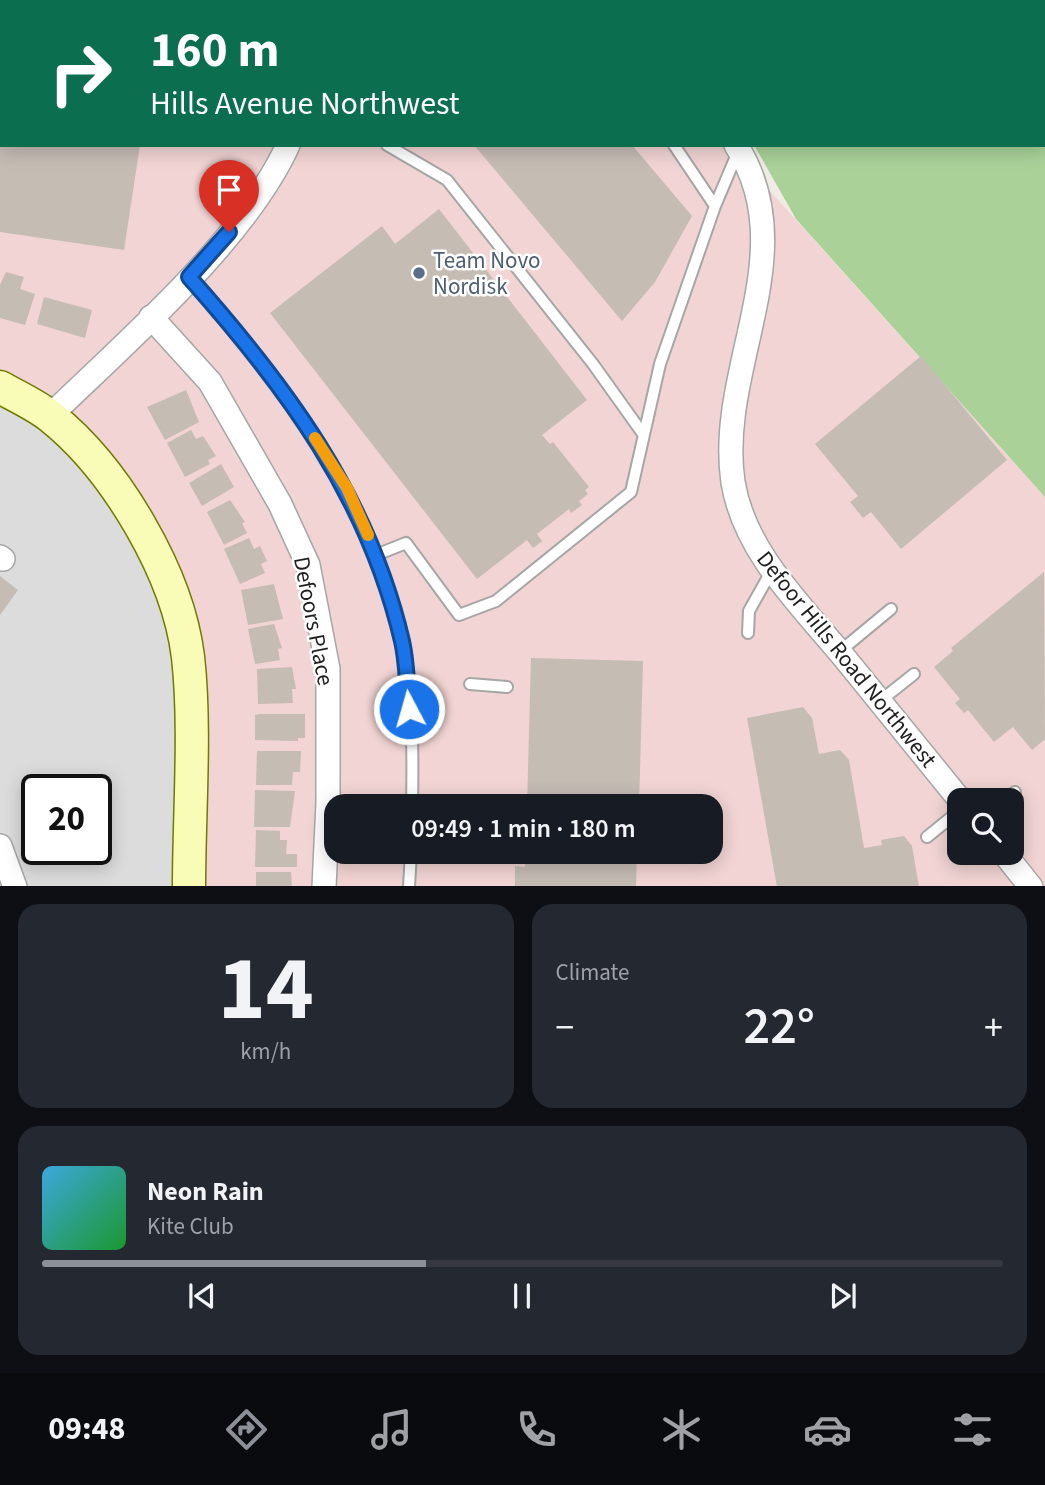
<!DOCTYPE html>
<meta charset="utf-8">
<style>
body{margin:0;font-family:"Source Sans 3",sans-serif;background:#242831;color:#f1f3f6;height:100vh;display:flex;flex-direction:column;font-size:26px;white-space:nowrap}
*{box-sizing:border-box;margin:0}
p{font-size:23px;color:#9ea1a6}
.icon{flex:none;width:38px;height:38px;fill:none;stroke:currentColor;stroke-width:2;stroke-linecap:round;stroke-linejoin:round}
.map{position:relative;height:886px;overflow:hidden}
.panel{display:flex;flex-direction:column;gap:18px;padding:18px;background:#0d0f14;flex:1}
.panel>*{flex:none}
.banner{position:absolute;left:0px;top:0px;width:1046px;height:147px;box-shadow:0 4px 18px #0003;background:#0b6e4f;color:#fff;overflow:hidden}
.buttons{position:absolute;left:947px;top:788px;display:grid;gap:14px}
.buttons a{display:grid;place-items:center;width:77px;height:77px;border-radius:14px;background:#171b24;box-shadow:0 4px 18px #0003;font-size:35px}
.speed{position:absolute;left:21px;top:774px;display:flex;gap:14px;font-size:35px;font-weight:700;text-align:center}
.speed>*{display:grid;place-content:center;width:91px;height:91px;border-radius:50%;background:#171b24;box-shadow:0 4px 18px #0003;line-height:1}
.speed .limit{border:4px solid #111;border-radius:10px;background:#fff;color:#111}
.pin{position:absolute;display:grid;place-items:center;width:60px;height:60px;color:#fff;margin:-72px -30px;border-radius:50% 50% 50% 0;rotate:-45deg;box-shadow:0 0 7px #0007}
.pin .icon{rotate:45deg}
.me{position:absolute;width:77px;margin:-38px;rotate:354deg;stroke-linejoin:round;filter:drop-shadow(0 0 5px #0008)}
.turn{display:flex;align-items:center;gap:24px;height:147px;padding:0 35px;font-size:32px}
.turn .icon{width:91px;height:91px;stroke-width:2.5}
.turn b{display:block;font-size:49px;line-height:60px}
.big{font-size:52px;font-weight:600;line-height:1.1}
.panel .tile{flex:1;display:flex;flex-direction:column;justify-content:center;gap:10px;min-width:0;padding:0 24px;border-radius:21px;background:#242831}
.panel .dial{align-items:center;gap:0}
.dial b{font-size:91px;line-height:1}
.song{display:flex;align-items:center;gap:21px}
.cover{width:84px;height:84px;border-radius:10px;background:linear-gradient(135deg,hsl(200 70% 55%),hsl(130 70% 35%))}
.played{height:7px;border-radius:4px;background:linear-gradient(90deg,#8c9099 40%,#363941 40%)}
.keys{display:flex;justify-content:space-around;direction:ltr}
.heat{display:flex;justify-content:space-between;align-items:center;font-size:38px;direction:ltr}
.panel .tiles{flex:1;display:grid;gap:18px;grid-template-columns:1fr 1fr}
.tile:last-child{grid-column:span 2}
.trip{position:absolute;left:324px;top:794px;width:399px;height:70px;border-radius:21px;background:#171b24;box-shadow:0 4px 18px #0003;font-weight:600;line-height:70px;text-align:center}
.tab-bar{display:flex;height:112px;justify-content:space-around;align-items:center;background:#090b0e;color:#9ea1a6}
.tab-bar .icon{width:49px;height:49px}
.tab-bar .active{color:#8c9099}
.tab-bar b{font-size:32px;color:#f1f3f6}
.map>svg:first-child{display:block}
</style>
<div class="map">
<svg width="1045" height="887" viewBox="0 0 1045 887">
<rect width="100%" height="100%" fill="#f0ece4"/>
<path fill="#dddcdc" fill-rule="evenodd" d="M 0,394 L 59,424 L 144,529 L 193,647 L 186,886 L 0,886 ZM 37,789 L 96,789 L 96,849 L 37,849 Z"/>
<path fill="#f1d4d3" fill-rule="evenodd" d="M 0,0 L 627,0 L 2,2 L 2,145 L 734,145 L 754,173 L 1045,497 L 1045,886 L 186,886 L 193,647 L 144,529 L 59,424 L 0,394 ZM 959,800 L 1012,800 L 1012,852 L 959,852 ZM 336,807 L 710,807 L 710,852 L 336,852 Z"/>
<path fill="#a9d198" d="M 666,0 L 1045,0 L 1045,497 L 796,219 L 754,145 L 1045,145 L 1045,2 Z"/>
<path fill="#c5bcb4" d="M 0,145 L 140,145 L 124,250 L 0,232 Z
M 474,145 L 632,145 L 692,216 L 655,282 L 622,321 Z
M 439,209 L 587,400 L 542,435 L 550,444 L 553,442 L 589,487 L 585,490 L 588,494 L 579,501 L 582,505 L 571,513 L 569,509 L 537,534 L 542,541 L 533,548 L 527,540 L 477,579 L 270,313 L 382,226 L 395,244 Z
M 6,272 L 24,277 L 20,289 L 35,294 L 25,325 L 0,318 L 0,285 Z
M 44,297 L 92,310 L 85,338 L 37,324 Z
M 921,356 L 1007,460 L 901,549 L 871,512 L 863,518 L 850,502 L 858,496 L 815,444 Z
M 186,390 L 199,422 L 165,440 L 147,407 Z
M 191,430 L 196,439 L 203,436 L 216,456 L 208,460 L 210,464 L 185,477 L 167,443 Z
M 221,464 L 234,487 L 202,506 L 189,483 Z
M 230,500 L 245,522 L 242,523 L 247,533 L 224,545 L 207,512 Z
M 249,538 L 254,549 L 260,546 L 267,561 L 261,564 L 265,573 L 240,584 L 224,549 Z
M 1044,572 L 1045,739 L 1032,750 L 1013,727 L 994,742 L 968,710 L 964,713 L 955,703 L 960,699 L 934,667 L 953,651 L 951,648 Z
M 0,576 L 18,590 L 0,615 Z
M 274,584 L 283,619 L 248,625 L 241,590 Z
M 274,624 L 282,648 L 278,649 L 280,660 L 255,664 L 248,629 Z
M 531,658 L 643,661 L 639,807 L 527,807 Z
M 292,667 L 296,689 L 292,689 L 293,703 L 258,704 L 257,669 Z
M 803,707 L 812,718 L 819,754 L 840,750 L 849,760 L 864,848 L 882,845 L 881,840 L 904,836 L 912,846 L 919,887 L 777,887 L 747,718 Z
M 259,714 L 305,714 L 305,738 L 298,738 L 298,741 L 255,740 L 255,715 Z
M 257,751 L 301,751 L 300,772 L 293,772 L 292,785 L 256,785 Z
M 255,790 L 295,791 L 290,827 L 254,827 Z
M 256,830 L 280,831 L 280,840 L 287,840 L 286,854 L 297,854 L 297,867 L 255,867 Z
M 526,852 L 637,852 L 636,887 L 515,887 L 515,866 L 525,867 Z
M 256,872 L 291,872 L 292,887 L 256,887 Z"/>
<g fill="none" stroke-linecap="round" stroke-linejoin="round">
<defs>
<path id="lane" d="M 595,2 L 598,0
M 387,145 L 447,180 L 593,364 L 643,434
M 674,145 L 715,206
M 189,277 C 284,382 372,500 402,642 C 413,695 413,753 412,807
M 376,555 L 406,543 L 459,615 L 496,601 L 631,492 L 660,364 L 715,206 L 737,154
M 748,633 L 749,611 L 772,570
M 839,652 L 891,609
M 470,684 L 507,687
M 880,701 L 914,674
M 1005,800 L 1015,792
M 927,837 L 959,811
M 411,853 L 464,856 L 498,852
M 409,887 L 411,852"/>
<path id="street" d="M 643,0 L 644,2
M 339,2 L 340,0
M 736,145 C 805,253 716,368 733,482 C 744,551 800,604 843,656 C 882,704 921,752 960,800
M 151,317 L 210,382 L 280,504 L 308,565 L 328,669 L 328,803 L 324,887
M 50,416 C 125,343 245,240 288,145
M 0,557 L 3,559
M 0,846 L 15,887
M 1003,852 L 1031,887"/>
<path id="secondary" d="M 0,387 C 16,396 36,405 51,417 C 116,469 178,574 188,657 C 196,728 189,814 189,887"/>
</defs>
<use href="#lane" stroke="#a6a6a6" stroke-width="14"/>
<use href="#street" stroke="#a6a6a6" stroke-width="26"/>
<use href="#secondary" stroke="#6e7b01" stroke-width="35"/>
<use href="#lane" stroke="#fff" stroke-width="10"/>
<use href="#street" stroke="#fff" stroke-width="23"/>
<use href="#secondary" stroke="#f8fcb7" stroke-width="32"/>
</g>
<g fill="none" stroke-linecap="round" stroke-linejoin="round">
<defs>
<path id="route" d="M 229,232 L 189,277 C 286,386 368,496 402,641 C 407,663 407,687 409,709"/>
</defs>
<use href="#route" stroke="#114b97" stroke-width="18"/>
<use href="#route" stroke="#1a73e8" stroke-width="12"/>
<path stroke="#f59e0b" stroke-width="12" d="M 315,438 L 347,488 L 368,535"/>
</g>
<circle fill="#5c6f8a" stroke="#fff" stroke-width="2.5" cx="419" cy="273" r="7"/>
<g text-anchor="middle" stroke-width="5" stroke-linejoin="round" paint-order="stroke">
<g font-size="23" fill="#4e5e75" stroke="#fff" text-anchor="start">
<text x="433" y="268">Team Novo<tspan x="433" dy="26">Nordisk</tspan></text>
</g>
<g font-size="23" fill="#1f1f1f" stroke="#fff">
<text transform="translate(314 621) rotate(79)" y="8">Defoors Place</text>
<text transform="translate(847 659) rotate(51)" y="8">Defoor Hills Road Northwest</text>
</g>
</g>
</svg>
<div class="buttons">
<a><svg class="icon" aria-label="search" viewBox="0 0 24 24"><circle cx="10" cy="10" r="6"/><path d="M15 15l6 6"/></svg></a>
</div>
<div class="speed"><div class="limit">20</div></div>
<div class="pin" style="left:229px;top:232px;background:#d93025"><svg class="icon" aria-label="arrive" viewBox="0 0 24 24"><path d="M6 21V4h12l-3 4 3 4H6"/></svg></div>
<svg class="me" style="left:409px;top:709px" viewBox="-20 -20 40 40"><circle r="17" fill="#1a73e8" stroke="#fff" stroke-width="3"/><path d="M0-11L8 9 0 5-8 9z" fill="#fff"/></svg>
<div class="trip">09:49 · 1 min · 180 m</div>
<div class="banner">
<div class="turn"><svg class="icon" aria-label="right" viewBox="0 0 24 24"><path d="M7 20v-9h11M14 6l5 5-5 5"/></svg><div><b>160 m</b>Hills Avenue Northwest</div></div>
</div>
</div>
<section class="panel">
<div class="tiles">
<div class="tile dial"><b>14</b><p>km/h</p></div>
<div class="tile"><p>Climate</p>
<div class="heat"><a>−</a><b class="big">22°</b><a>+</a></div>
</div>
<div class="tile">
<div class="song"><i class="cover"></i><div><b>Neon Rain</b><p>Kite Club</p></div></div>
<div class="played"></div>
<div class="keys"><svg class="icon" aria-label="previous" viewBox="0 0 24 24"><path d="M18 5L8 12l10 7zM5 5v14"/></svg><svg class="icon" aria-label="pause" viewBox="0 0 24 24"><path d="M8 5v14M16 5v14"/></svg><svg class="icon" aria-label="next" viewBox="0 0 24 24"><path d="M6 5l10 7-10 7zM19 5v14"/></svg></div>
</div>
</div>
</section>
<nav class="tab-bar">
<b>09:48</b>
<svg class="icon active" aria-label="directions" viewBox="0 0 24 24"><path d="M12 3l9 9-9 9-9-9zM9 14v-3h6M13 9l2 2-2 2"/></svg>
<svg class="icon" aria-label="music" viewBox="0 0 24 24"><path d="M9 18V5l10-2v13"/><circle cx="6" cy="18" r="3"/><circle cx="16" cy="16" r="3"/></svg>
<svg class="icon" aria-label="phone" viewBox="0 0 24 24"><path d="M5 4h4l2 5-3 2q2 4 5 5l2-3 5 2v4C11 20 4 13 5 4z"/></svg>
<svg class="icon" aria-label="climate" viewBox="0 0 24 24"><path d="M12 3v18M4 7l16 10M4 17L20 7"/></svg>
<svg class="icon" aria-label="car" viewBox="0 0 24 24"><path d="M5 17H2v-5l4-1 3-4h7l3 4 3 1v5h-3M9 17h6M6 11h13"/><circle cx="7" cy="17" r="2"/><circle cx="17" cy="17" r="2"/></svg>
<svg class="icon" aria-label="filters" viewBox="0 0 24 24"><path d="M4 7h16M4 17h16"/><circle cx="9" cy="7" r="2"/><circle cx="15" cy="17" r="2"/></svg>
</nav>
